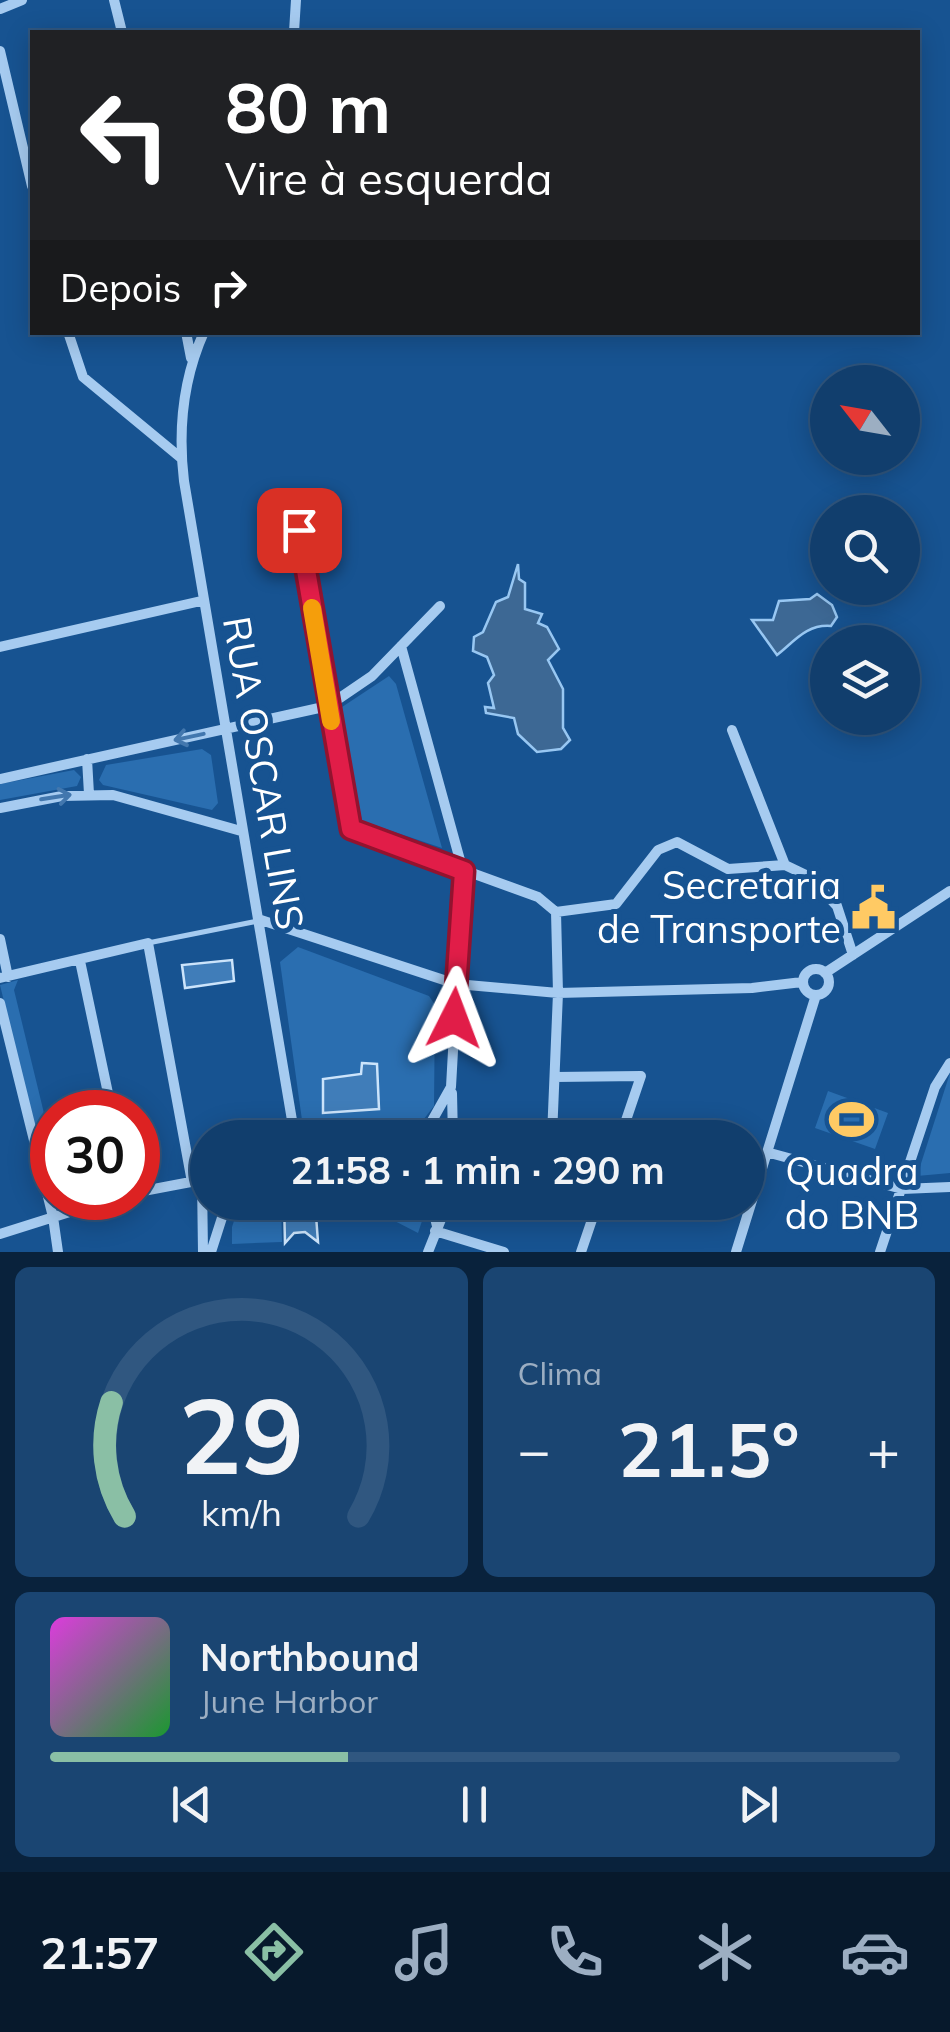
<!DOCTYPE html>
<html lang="pt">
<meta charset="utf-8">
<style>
body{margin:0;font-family:Mulish,sans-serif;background:#1a4572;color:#f1f3f6;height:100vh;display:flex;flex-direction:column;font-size:38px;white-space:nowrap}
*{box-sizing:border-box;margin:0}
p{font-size:32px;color:#9caec2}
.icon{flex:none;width:55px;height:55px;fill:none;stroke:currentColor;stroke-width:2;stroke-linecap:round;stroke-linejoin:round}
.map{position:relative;height:1252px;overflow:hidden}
.details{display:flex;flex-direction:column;gap:15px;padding:15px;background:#09223c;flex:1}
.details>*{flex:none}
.top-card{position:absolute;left:30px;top:30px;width:890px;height:305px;border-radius:0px;box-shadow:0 5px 25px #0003,0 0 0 2px #305780;background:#202124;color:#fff;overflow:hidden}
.needle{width:65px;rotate:301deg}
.controls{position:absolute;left:810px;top:365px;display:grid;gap:20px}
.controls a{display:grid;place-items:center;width:110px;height:110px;border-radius:50%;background:#113e6d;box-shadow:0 5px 25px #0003,0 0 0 2px #305780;font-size:50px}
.speed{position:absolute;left:30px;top:1090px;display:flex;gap:20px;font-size:50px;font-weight:700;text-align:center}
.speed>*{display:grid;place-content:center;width:130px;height:130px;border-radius:50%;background:#113e6d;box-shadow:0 5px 25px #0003,0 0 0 2px #305780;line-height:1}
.speed .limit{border:15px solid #d22;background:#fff;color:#111}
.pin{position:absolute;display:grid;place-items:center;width:85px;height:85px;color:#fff;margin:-42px;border-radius:20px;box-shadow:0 5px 15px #0006}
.me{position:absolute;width:110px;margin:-55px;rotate:3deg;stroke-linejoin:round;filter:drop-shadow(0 0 8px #0008)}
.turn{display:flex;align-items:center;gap:35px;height:210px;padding:0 30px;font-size:45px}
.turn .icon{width:130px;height:130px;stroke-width:2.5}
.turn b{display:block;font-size:70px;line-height:85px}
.then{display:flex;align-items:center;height:95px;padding:0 30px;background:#0003;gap:20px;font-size:38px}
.big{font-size:75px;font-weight:700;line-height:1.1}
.details .widget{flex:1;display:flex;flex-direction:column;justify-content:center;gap:15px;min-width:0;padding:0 35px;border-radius:15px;background:#1a4572}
.details .dial{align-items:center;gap:0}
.dial svg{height:260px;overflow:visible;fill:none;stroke:#305780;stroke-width:7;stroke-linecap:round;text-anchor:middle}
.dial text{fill:#f1f3f6;stroke:none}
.song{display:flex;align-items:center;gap:30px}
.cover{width:120px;height:120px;border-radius:15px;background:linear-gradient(135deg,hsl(300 70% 55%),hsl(130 70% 35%))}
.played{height:10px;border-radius:5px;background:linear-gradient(90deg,#8abfa5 35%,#305780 35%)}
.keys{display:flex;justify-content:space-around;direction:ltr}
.heat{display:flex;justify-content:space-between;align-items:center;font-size:55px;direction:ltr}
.details .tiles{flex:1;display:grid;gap:15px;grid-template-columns:1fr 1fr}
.widget:last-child{grid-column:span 2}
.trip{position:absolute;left:190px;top:1120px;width:575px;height:100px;border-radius:50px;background:#113e6d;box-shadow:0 5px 25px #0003,0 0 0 2px #305780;font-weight:700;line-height:100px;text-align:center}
.tabs{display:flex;height:160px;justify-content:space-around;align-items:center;background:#07192c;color:#9caec2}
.tabs .icon{width:70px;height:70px}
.tabs .current{color:#8abfa5}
.tabs b{font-size:45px;color:#f1f3f6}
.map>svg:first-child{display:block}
</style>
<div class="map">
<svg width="950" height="1252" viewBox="0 0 950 1252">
<rect width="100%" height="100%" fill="#175391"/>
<path fill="#2a6eb0" d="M 389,676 L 396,684 L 442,848 L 362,821 L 339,709 Z
M 202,749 L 211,755 L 218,803 L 212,810 L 103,785 L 99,780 L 106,765 Z
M 74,770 L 81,777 L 77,786 L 0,800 L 0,784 Z
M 298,947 L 429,996 L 435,1005 L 434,1106 L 420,1124 L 322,1132 L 302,1120 L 280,962 Z
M 18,980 L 14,990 L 52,1146 L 52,1198 L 88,1198 L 54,1208 L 0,985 Z
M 950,1073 L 950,1173 L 917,1176 Z
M 828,1091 L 888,1113 L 875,1149 L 815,1128 Z
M 240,1203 L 281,1203 L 282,1242 L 232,1244 L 232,1227 Z
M 325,1203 L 419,1203 L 422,1221 L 418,1233 L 387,1217 Z"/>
<path fill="#3d6894" stroke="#98c7f2" stroke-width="2.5" d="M 518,564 L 519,579 L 525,583 L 525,609 L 542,614 L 538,623 L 547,627 L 559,649 L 548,660 L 563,689 L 563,728 L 570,740 L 561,749 L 537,752 L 518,734 L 514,718 L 486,713 L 485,707 L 494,708 L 488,683 L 494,675 L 487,657 L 473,651 L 474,637 L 483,632 L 496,602 L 508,597 Z
M 817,594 L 832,605 L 837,617 L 831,626 C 806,624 794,642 777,655 L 752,620 L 773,620 L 779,601 L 810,599 Z"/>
<path fill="#407db9" stroke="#cce4fb" stroke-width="2.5" d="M 232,960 L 234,981 L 185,988 L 182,965 Z
M 362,1063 L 377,1064 L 379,1109 L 323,1113 L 323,1079 L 361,1074 Z
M 284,1202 L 315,1202 L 318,1242 L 305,1232 L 294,1233 L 285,1243 Z"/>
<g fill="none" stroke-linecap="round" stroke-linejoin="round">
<path stroke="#a6cbf0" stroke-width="5" d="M 148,943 L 258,921"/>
<path stroke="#a6cbf0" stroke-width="10" d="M 114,0 L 122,32
M 0,9 L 22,0
M 294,32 L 296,0
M 0,51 L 32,186
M 68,332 L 83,377 L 181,458
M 186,332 L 191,358
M 204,332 C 183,379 178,431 184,481 L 295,1138
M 294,500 L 351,829 L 538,897 L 556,912 L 558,993 L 552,1136
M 401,646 L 463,871 L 451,1087 L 424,1135
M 0,647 L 201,601
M 732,730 L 785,865
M 87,759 L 89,794
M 0,779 L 328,706 L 372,676 L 440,606
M 0,808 L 62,796 L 113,795 L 241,831
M 556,912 L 616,904 L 658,850 L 677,842 L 728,869 L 785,865 L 810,877 L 837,906 L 853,955
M 261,920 L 456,984 L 558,993 L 752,988 L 802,982
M 0,939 L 8,977
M 80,961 L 112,1112
M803 982a13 13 0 1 1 26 0a13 13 0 1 1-26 0Z
M 825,973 L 950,891
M 0,978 L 148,943 L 192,1182
M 0,1003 L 53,1217 L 58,1252
M 555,1077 L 641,1076 L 620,1138
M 452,1093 L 453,1138
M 770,1153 L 902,1189 L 950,1187
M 202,1180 L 203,1252
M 138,1192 L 196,1181
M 431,1202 L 437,1226
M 435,1231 L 504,1252
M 0,1234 L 114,1198
M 211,1252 L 227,1202
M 428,1252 L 448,1202
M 581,1252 L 598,1202
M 736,1252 L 816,995
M 880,1252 L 935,1087 L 950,1063"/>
</g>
<defs><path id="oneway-shaft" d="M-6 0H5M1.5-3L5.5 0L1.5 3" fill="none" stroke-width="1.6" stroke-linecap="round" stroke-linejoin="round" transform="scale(2.5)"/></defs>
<g stroke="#4277ae">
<use href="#oneway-shaft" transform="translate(189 737) rotate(168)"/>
<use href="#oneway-shaft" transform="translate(56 797) rotate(-9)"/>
</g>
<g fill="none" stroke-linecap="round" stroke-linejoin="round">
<defs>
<path id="route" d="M 299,530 L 351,829 L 464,871 L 454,1018"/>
</defs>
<use href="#route" stroke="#92132f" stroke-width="25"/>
<use href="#route" stroke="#e11d48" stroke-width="18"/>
<path stroke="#f59e0b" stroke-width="18" d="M 312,608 L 331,721"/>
</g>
<defs>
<symbol id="civic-bare" viewBox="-9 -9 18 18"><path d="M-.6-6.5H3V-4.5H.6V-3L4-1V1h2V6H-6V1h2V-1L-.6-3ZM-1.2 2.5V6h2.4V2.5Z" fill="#ffca64" stroke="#175391" stroke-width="2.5" paint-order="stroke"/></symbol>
<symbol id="stadium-bare" viewBox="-9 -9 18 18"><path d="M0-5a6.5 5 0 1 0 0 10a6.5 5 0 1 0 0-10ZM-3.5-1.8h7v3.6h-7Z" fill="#ffca64" stroke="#175391" stroke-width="2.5" paint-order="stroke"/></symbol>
</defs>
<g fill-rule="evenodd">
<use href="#civic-bare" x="842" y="876" width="63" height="63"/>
<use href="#stadium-bare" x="820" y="1088" width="63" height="63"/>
</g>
<g text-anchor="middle" stroke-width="10" stroke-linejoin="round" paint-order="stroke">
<g font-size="38" fill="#fff" stroke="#175391">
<text transform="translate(263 773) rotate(80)" y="13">RUA OSCAR LINS</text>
</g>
<g font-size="38" fill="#fff" stroke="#175391" text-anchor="end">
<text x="841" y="899">Secretaria<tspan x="841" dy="44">de Transporte</tspan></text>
<text x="852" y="1185" text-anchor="middle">Quadra<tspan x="852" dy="44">do BNB</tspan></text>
</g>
</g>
</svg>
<div class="controls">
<a><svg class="needle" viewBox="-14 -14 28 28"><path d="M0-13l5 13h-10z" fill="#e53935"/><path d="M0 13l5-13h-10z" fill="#9caec2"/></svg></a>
<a><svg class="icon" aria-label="search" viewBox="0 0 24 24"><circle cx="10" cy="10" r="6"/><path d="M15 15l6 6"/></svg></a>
<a><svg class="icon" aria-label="layers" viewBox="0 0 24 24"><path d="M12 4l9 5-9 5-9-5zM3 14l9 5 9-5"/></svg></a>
</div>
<div class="speed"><div class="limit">30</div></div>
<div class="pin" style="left:299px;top:530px;background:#d93025"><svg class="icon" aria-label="arrive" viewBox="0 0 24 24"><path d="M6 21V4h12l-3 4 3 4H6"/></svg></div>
<svg class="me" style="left:454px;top:1018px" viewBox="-20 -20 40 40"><path d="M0-17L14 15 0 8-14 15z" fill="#e11d48" stroke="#fff" stroke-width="4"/></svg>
<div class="trip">21:58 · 1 min · 290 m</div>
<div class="top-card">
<div class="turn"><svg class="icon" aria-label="left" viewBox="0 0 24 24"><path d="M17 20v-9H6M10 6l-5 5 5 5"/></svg><div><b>80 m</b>Vire à esquerda</div></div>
<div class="then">Depois<svg class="icon" aria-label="right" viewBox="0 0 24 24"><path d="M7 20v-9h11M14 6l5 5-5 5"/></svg></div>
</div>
</div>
<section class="details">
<div class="tiles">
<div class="widget dial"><svg viewBox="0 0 100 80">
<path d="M14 69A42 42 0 1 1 86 69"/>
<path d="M14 69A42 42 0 0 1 10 34" stroke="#8abfa5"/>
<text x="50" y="56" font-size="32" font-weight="700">29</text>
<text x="50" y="72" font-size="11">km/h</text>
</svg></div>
<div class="widget"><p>Clima</p>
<div class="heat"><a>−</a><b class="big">21.5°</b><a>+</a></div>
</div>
<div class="widget">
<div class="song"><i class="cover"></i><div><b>Northbound</b><p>June Harbor</p></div></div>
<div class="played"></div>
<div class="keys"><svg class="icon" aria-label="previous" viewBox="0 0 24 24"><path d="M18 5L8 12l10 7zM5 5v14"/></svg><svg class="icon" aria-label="pause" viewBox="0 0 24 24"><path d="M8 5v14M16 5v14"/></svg><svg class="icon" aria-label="next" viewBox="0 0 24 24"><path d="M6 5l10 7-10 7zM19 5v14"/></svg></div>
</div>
</div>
</section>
<nav class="tabs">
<b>21:57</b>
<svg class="icon current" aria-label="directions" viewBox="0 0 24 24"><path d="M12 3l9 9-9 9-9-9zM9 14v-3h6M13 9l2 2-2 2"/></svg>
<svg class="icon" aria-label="music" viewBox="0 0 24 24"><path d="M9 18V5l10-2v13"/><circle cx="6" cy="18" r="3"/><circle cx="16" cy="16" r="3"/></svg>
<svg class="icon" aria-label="phone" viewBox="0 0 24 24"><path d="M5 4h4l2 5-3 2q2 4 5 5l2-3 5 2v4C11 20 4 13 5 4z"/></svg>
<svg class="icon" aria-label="climate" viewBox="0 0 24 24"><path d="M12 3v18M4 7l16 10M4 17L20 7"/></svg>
<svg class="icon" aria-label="car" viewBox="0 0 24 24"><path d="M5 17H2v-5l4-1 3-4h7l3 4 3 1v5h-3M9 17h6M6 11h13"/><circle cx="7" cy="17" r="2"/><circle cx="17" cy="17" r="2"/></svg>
</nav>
